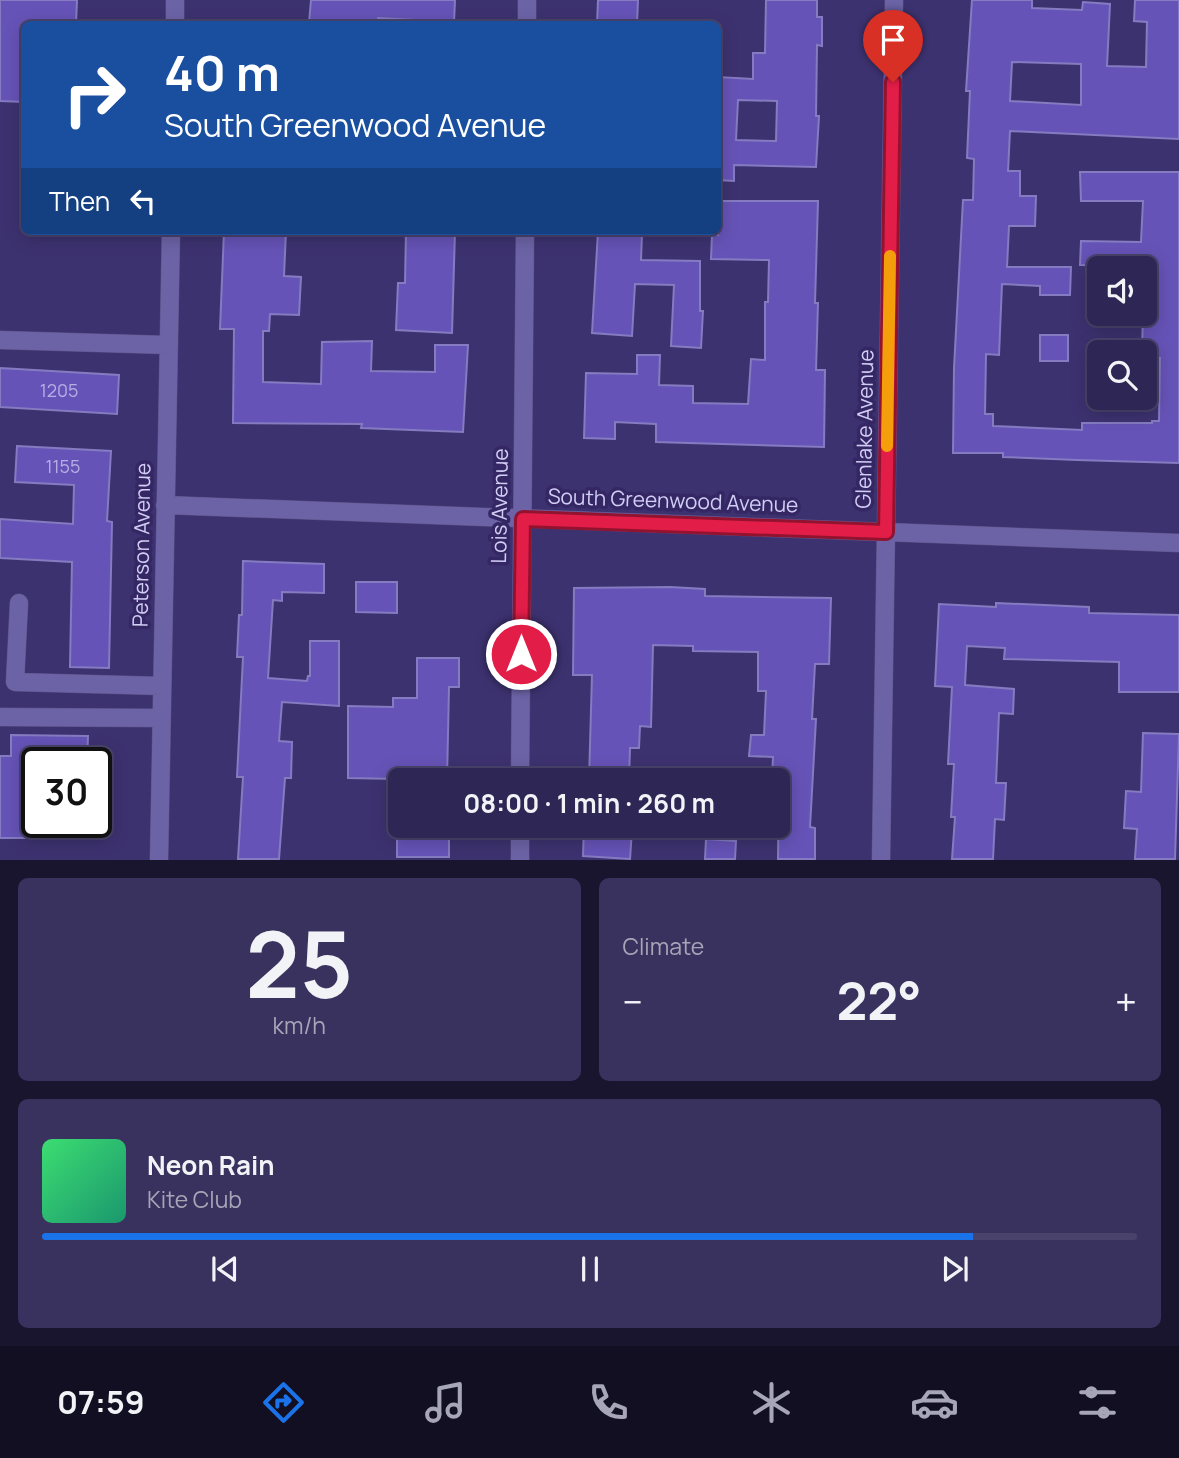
<!DOCTYPE html>
<meta charset="utf-8">
<style>
body{margin:0;font-family:Manrope,sans-serif;background:#3a325e;color:#f1f3f6;height:100vh;display:flex;flex-direction:column;font-size:26px;white-space:nowrap}
*{box-sizing:border-box;margin:0}
p{font-size:23px;color:#a7a5b8}
.icon{flex:none;width:38px;height:38px;fill:none;stroke:currentColor;stroke-width:2;stroke-linecap:round;stroke-linejoin:round}
.map{position:relative;height:860px;overflow:hidden}
.drawer{display:flex;flex-direction:column;gap:18px;padding:18px;background:#19152e;flex:1}
.drawer>*{flex:none}
.hud{position:absolute;left:21px;top:21px;width:700px;height:214px;border-radius:10px;box-shadow:0 4px 18px #0003,0 0 0 2px #49436b;background:#1a4fa0;color:#fff;overflow:hidden}
.controls{position:absolute;left:1087px;top:256px;display:grid;gap:14px}
.controls a{display:grid;place-items:center;width:70px;height:70px;border-radius:10px;background:#2e2654;box-shadow:0 4px 18px #0003,0 0 0 2px #49436b;font-size:35px}
.speed{position:absolute;left:21px;top:747px;display:flex;gap:14px;font-size:35px;font-weight:700;text-align:center}
.speed>*{display:grid;place-content:center;width:91px;height:91px;border-radius:50%;background:#2e2654;box-shadow:0 4px 18px #0003,0 0 0 2px #49436b;line-height:1}
.speed .limit{border:4px solid #111;border-radius:10px;background:#fff;color:#111}
.pin{position:absolute;display:grid;place-items:center;width:60px;height:60px;color:#fff;margin:-72px -30px;border-radius:50% 50% 50% 0;rotate:-45deg;box-shadow:0 0 7px #0007}
.pin .icon{rotate:45deg}
.me{position:absolute;width:77px;margin:-38px;rotate:0deg;stroke-linejoin:round;filter:drop-shadow(0 0 5px #0008)}
.turn{display:flex;align-items:center;gap:24px;height:147px;padding:0 28px;font-size:32px}
.turn .icon{width:91px;height:91px;stroke-width:2.5}
.turn b{display:block;font-size:49px;line-height:60px}
.then{display:flex;align-items:center;height:66px;padding:0 28px;background:#0003;gap:14px;font-size:26px}
.big{font-size:52px;font-weight:700;line-height:1.1}
.drawer .widget{flex:1;display:flex;flex-direction:column;justify-content:center;gap:10px;min-width:0;padding:0 24px;border-radius:10px;background:#3a325e}
.drawer .dial{align-items:center;gap:0}
.dial b{font-size:91px;line-height:1}
.song{display:flex;align-items:center;gap:21px}
.cover{width:84px;height:84px;border-radius:10px;background:linear-gradient(135deg,hsl(140 70% 55%),hsl(160 70% 35%))}
.played{height:7px;border-radius:4px;background:linear-gradient(90deg,#1a73e8 85%,#49436b 85%)}
.keys{display:flex;justify-content:space-around;direction:ltr}
.heat{display:flex;justify-content:space-between;align-items:center;font-size:38px;direction:ltr}
.drawer .tiles{flex:1;display:grid;gap:18px;grid-template-columns:1fr 1fr}
.widget:last-child{grid-column:span 2}
.trip{position:absolute;left:388px;top:768px;width:402px;height:70px;border-radius:10px;background:#2e2654;box-shadow:0 4px 18px #0003,0 0 0 2px #49436b;font-weight:700;line-height:70px;text-align:center}
.dock{display:flex;height:112px;justify-content:space-around;align-items:center;background:#120f22;color:#a7a5b8}
.dock .icon{width:49px;height:49px}
.dock .on{color:#1a73e8}
.dock b{font-size:32px;color:#f1f3f6}
.map>svg:first-child{display:block}
</style>
<div class="map">
<svg width="1179" height="860" viewBox="0 0 1179 860">
<rect width="100%" height="100%" fill="#3d3270"/>
<path fill="#6653b7" stroke="#847bc1" stroke-width="2" fill-rule="evenodd" d="M 0,0 L 77,0 L 76,24 L 24,24 L 24,102 L 0,101 Z
M 311,0 L 455,0 L 454,22 L 378,18 L 378,24 L 309,23 Z
M 598,0 L 638,0 L 637,24 L 597,24 Z
M 766,0 L 817,0 L 817,17 L 822,17 L 822,46 L 817,45 L 816,116 L 819,116 L 816,167 L 734,165 L 734,181 L 718,180 L 718,77 L 753,79 L 753,53 L 765,53 ZM 738,100 L 777,101 L 776,141 L 736,140 Z
M 972,0 L 1032,0 L 1032,8 L 1082,10 L 1083,2 L 1110,4 L 1107,66 L 1146,67 L 1147,22 L 1134,21 L 1135,0 L 1179,0 L 1179,139 L 1010,131 L 1008,171 L 1020,171 L 1020,196 L 1036,196 L 1035,226 L 1009,226 L 1007,267 L 1071,267 L 1070,295 L 1040,295 L 1040,286 L 1002,284 L 999,355 L 986,354 L 985,414 L 993,414 L 993,426 L 1082,430 L 1082,423 L 1152,423 L 1152,421 L 1159,421 L 1160,358 L 1144,357 L 1144,352 L 1142,352 L 1144,268 L 1143,266 L 1080,265 L 1081,241 L 1141,242 L 1143,201 L 1081,201 L 1080,172 L 1179,172 L 1179,463 L 1077,460 L 1003,457 L 1003,453 L 953,453 L 954,368 L 963,200 L 973,200 L 974,159 L 967,158 L 970,91 L 966,91 ZM 1012,62 L 1081,64 L 1081,105 L 1010,101 Z
M 718,201 L 818,201 L 815,303 L 818,303 L 816,370 L 825,370 L 824,447 L 656,442 L 656,424 L 615,422 L 615,439 L 584,438 L 586,373 L 637,374 L 637,355 L 660,355 L 659,385 L 693,386 L 693,403 L 748,404 L 751,359 L 765,360 L 765,302 L 768,302 L 769,260 L 711,259 L 712,235 L 718,235 Z
M 224,231 L 286,231 L 284,276 L 301,277 L 299,315 L 270,314 L 269,331 L 263,331 L 263,382 L 321,384 L 322,342 L 372,341 L 371,371 L 435,372 L 435,345 L 468,345 L 463,432 L 361,428 L 362,424 L 233,423 L 234,329 L 220,329 Z
M 406,231 L 455,231 L 452,333 L 396,330 L 398,283 L 405,283 Z
M 598,231 L 642,234 L 641,260 L 700,261 L 700,311 L 703,311 L 701,348 L 671,346 L 674,285 L 635,284 L 632,336 L 592,333 Z
M 1040,335 L 1068,335 L 1068,361 L 1040,361 Z
M 0,368 L 119,375 L 117,414 L 0,407 Z
M 17,446 L 111,451 L 107,521 L 112,522 L 109,668 L 70,667 L 72,562 L 0,558 L 0,519 L 73,524 L 74,485 L 15,482 Z
M 243,561 L 324,564 L 324,593 L 282,592 L 282,601 L 273,600 L 268,678 L 307,681 L 308,676 L 310,676 L 310,641 L 339,641 L 339,706 L 282,702 L 279,741 L 292,742 L 291,778 L 285,778 L 279,859 L 238,859 L 243,777 L 237,777 L 243,657 L 237,657 L 239,615 L 242,615 Z
M 356,582 L 397,582 L 397,613 L 356,612 Z
M 670,587 L 705,589 L 705,596 L 831,598 L 829,664 L 815,664 L 812,719 L 816,719 L 810,827 L 815,828 L 815,859 L 778,859 L 779,780 L 772,780 L 773,757 L 749,756 L 751,735 L 764,735 L 766,691 L 758,691 L 758,652 L 693,651 L 693,646 L 653,645 L 651,727 L 640,726 L 639,748 L 630,748 L 629,780 L 589,780 L 592,675 L 573,675 L 574,588 Z
M 996,603 L 1089,607 L 1089,613 L 1179,615 L 1179,692 L 1119,692 L 1119,662 L 1004,659 L 1005,648 L 967,646 L 965,685 L 1014,689 L 1013,714 L 999,713 L 996,783 L 1006,783 L 1004,820 L 995,819 L 993,859 L 952,859 L 955,817 L 951,817 L 954,764 L 948,764 L 952,687 L 935,686 L 939,604 L 996,607 Z
M 417,658 L 459,658 L 459,687 L 449,687 L 447,780 L 348,778 L 348,706 L 393,707 L 393,698 L 417,698 Z
M 1143,733 L 1179,734 L 1175,859 L 1135,859 L 1137,829 L 1124,828 L 1126,791 L 1141,792 Z
M 11,735 L 88,736 L 87,763 L 37,763 L 37,838 L 0,838 L 0,756 L 11,756 Z
M 397,826 L 449,826 L 449,857 L 397,857 Z
M 584,826 L 618,826 L 618,830 L 632,830 L 630,859 L 583,856 Z
M 706,839 L 736,841 L 735,859 L 705,859 Z"/>
<g fill="none" stroke-linecap="round" stroke-linejoin="round">
<defs>
<path id="minor" d="M 175,24 L 175,0
M 527,24 L 527,0
M 0,340 L 168,345
M 165,505 L 1179,543
M 19,603 L 15,682 L 162,686
M 0,717 L 161,718
M 520,780 L 525,231
M 159,860 L 171,231
M 520,860 L 520,826
M 881,860 L 894,0"/>
</defs>
<use href="#minor" stroke="#594e83" stroke-width="19"/>
<use href="#minor" stroke="#6c63a6" stroke-width="18"/>
</g>
<g fill="none" stroke-linecap="round" stroke-linejoin="round">
<defs>
<path id="route" d="M 521,654 L 523,519 L 886,532 L 893,82"/>
</defs>
<use href="#route" stroke="#92132f" stroke-width="18"/>
<use href="#route" stroke="#e11d48" stroke-width="12"/>
<path stroke="#f59e0b" stroke-width="12" d="M 887,446 L 890,256"/>
</g>
<g text-anchor="middle" stroke-width="7" stroke-linejoin="round" paint-order="stroke">
<g font-size="18" fill="#b6afe5">
<text x="59" y="397">1205</text>
<text x="63" y="473">1155</text>
</g>
<g font-size="21" fill="#d1cef4" stroke="#342764">
<text transform="translate(865 429) rotate(-89)" y="7">Glenlake Avenue</text>
<text transform="translate(673 501) rotate(2)" y="7">South Greenwood Avenue</text>
<text transform="translate(500 506) rotate(-89)" y="7">Lois Avenue</text>
<text transform="translate(142 545) rotate(-89)" y="7">Peterson Avenue</text>
</g>
</g>
</svg>
<div class="controls">
<a><svg class="icon" aria-label="sound" viewBox="0 0 24 24"><path d="M4 9h4l5-4v14l-5-4H4zM17 9q2 3 0 6"/></svg></a>
<a><svg class="icon" aria-label="search" viewBox="0 0 24 24"><circle cx="10" cy="10" r="6"/><path d="M15 15l6 6"/></svg></a>
</div>
<div class="speed"><div class="limit">30</div></div>
<div class="pin" style="left:893px;top:82px;background:#d93025"><svg class="icon" aria-label="arrive" viewBox="0 0 24 24"><path d="M6 21V4h12l-3 4 3 4H6"/></svg></div>
<svg class="me" style="left:521px;top:654px" viewBox="-20 -20 40 40"><circle r="17" fill="#e11d48" stroke="#fff" stroke-width="3"/><path d="M0-11L8 9 0 5-8 9z" fill="#fff"/></svg>
<div class="trip">08:00 · 1 min · 260 m</div>
<div class="hud">
<div class="turn"><svg class="icon" aria-label="right" viewBox="0 0 24 24"><path d="M7 20v-9h11M14 6l5 5-5 5"/></svg><div><b>40 m</b>South Greenwood Avenue</div></div>
<div class="then">Then<svg class="icon" aria-label="left" viewBox="0 0 24 24"><path d="M17 20v-9H6M10 6l-5 5 5 5"/></svg></div>
</div>
</div>
<section class="drawer">
<div class="tiles">
<div class="widget dial"><b>25</b><p>km/h</p></div>
<div class="widget"><p>Climate</p>
<div class="heat"><a>−</a><b class="big">22°</b><a>+</a></div>
</div>
<div class="widget">
<div class="song"><i class="cover"></i><div><b>Neon Rain</b><p>Kite Club</p></div></div>
<div class="played"></div>
<div class="keys"><svg class="icon" aria-label="previous" viewBox="0 0 24 24"><path d="M18 5L8 12l10 7zM5 5v14"/></svg><svg class="icon" aria-label="pause" viewBox="0 0 24 24"><path d="M8 5v14M16 5v14"/></svg><svg class="icon" aria-label="next" viewBox="0 0 24 24"><path d="M6 5l10 7-10 7zM19 5v14"/></svg></div>
</div>
</div>
</section>
<nav class="dock">
<b>07:59</b>
<svg class="icon on" aria-label="directions" viewBox="0 0 24 24"><path d="M12 3l9 9-9 9-9-9zM9 14v-3h6M13 9l2 2-2 2"/></svg>
<svg class="icon" aria-label="music" viewBox="0 0 24 24"><path d="M9 18V5l10-2v13"/><circle cx="6" cy="18" r="3"/><circle cx="16" cy="16" r="3"/></svg>
<svg class="icon" aria-label="phone" viewBox="0 0 24 24"><path d="M5 4h4l2 5-3 2q2 4 5 5l2-3 5 2v4C11 20 4 13 5 4z"/></svg>
<svg class="icon" aria-label="climate" viewBox="0 0 24 24"><path d="M12 3v18M4 7l16 10M4 17L20 7"/></svg>
<svg class="icon" aria-label="car" viewBox="0 0 24 24"><path d="M5 17H2v-5l4-1 3-4h7l3 4 3 1v5h-3M9 17h6M6 11h13"/><circle cx="7" cy="17" r="2"/><circle cx="17" cy="17" r="2"/></svg>
<svg class="icon" aria-label="filters" viewBox="0 0 24 24"><path d="M4 7h16M4 17h16"/><circle cx="9" cy="7" r="2"/><circle cx="15" cy="17" r="2"/></svg>
</nav>
